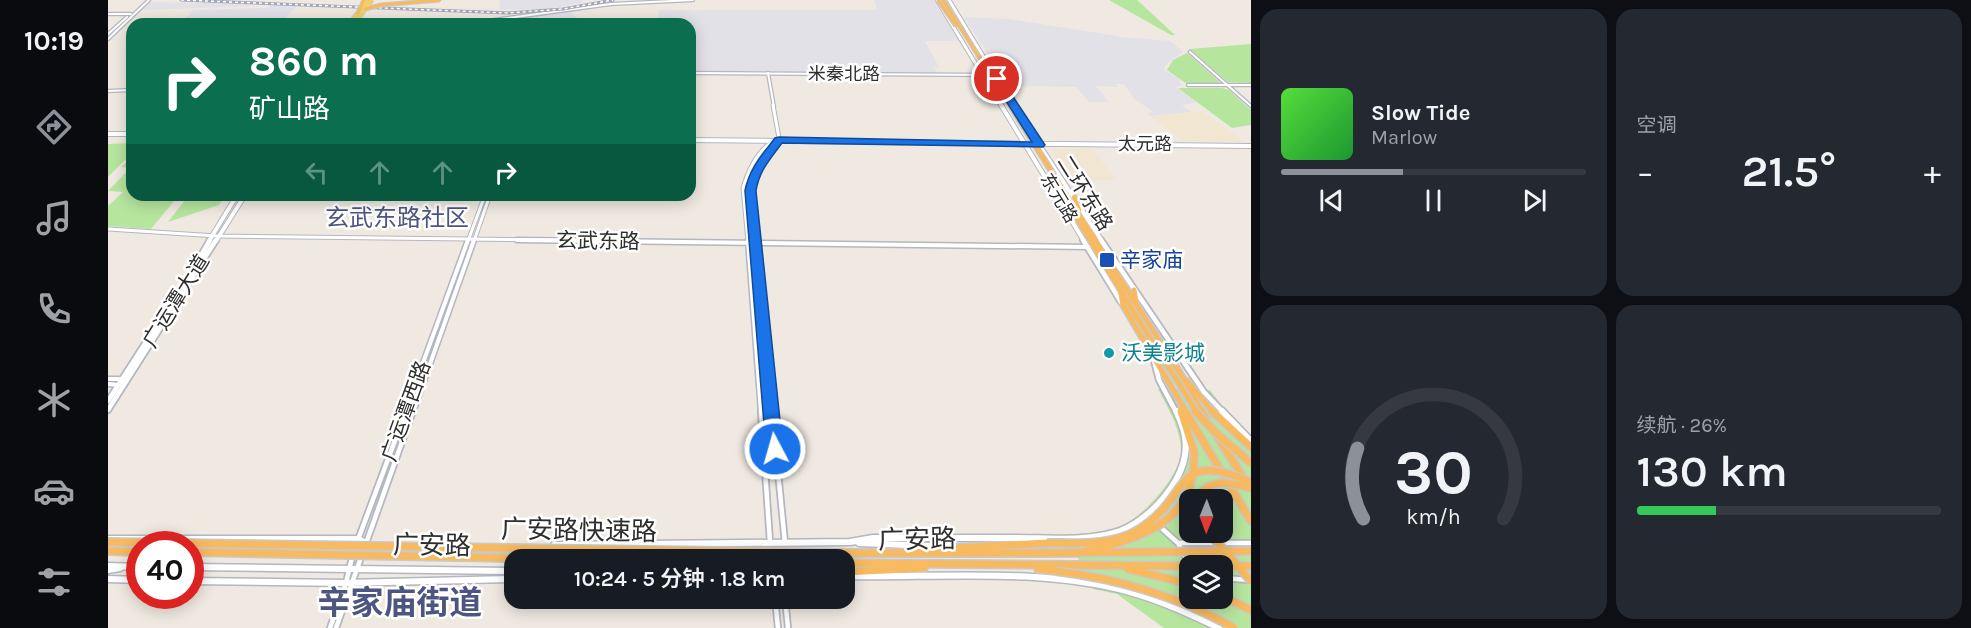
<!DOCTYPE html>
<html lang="zh">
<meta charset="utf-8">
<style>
body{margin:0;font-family:Karla,"Noto Sans SC",sans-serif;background:#242831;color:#f1f3f6;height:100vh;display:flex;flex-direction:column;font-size:22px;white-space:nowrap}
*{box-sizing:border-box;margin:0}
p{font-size:20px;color:#9ea1a6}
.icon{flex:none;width:33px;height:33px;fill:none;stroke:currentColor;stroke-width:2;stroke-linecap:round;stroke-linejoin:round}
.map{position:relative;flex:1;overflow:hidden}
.drawer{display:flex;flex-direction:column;gap:9px;padding:9px;background:#0d0f14;width:720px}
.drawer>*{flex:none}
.top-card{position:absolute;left:18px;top:18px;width:570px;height:183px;border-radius:18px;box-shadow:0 3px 15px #0003;background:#0b6e4f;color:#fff;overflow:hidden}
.needle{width:39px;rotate:181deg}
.controls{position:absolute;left:1071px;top:489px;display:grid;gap:12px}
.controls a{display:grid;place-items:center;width:54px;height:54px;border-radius:12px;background:#171b24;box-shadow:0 3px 15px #0003;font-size:30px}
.speed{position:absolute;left:18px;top:531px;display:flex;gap:12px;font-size:30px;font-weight:700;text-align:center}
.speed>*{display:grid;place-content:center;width:78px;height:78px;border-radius:50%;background:#171b24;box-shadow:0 3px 15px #0003;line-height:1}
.speed .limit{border:9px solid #d22;background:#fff;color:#111}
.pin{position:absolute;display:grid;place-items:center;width:51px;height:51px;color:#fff;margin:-26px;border:3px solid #fff;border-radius:50%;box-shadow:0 2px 6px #0007}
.me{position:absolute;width:66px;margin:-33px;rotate:354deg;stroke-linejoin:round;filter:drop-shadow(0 0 4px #0008)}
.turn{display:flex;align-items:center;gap:21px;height:126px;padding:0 24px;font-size:27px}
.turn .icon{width:78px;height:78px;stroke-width:2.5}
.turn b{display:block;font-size:42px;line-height:51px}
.lanes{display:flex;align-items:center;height:57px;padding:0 24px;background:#0003;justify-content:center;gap:30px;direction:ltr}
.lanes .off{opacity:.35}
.big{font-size:45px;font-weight:600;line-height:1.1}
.drawer .tile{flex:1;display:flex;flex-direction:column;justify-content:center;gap:9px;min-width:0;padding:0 21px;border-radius:18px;background:#242831}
.drawer .dial{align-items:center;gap:0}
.dial svg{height:156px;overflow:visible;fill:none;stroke:#363941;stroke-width:7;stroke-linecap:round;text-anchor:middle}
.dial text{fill:#f1f3f6;stroke:none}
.song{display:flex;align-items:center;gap:18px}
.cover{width:72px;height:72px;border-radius:9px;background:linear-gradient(135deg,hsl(110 70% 55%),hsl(130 70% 35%))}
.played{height:6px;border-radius:3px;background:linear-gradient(90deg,#8c9099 40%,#363941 40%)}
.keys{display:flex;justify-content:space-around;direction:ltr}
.heat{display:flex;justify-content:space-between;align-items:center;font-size:33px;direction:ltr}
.charge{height:9px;border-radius:4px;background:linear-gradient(90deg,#34c759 26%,#363941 0)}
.drawer .tiles{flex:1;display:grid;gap:9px;grid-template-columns:repeat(2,1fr)}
.trip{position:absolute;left:396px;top:549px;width:351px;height:60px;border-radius:18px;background:#171b24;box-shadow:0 3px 15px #0003;font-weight:600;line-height:60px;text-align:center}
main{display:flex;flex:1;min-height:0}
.dock{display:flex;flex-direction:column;width:108px;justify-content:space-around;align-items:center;background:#090b0e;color:#9ea1a6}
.dock .icon{width:42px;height:42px}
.dock .current{color:#8c9099}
.dock b{font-size:27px;color:#f1f3f6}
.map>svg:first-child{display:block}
</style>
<main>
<nav class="dock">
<b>10:19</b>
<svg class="icon current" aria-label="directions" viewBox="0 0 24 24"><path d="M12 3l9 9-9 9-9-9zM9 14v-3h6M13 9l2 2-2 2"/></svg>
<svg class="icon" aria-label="music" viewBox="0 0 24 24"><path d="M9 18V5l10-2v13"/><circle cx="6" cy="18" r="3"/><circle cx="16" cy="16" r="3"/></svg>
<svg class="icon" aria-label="phone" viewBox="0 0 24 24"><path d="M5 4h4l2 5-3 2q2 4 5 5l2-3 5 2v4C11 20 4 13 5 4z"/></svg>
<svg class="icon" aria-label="climate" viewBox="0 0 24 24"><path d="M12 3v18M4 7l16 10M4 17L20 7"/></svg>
<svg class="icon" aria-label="car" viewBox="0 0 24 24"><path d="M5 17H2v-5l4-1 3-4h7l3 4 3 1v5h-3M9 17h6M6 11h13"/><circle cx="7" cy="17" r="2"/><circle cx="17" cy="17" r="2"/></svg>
<svg class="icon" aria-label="filters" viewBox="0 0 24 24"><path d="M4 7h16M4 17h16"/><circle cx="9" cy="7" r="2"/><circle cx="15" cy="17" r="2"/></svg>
</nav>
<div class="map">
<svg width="1143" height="628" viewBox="0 0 1143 628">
<rect width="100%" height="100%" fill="#efe9e1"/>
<path fill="#e3e1e8" d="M 391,0 L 475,0 L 474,3 L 438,9 L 392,9 Z
M 766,0 L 825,0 L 851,41 L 817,41 L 831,67 L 826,68 L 829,73 L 582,71 L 582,24 L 550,24 L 551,10 L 769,10 Z
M 42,2 L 86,3 L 144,3 L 141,6 L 34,10 Z
M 164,4 L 190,5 L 172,24 L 74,22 L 85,10 L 159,8 Z
M 452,12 L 463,12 L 472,21 L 487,19 L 485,24 L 364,24 Z
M 856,17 L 901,19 L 1015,37 L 1062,41 L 1075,52 L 1066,58 L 1057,66 L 1056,71 L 1060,72 L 1074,81 L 1070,81 L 1074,85 L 1067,87 L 1089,102 L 1074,105 L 1083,112 L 1043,116 L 1039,113 L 1046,112 L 1026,99 L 1016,84 L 1008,84 L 1010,87 L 988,86 L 1001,102 L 981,102 L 968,87 L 901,86 Z"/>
<path fill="#f0e6d1" d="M 1093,111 L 1128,136 L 1135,142 L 1076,141 L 1043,116 Z
M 942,149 L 984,149 L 1008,180 L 962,180 Z"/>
<path fill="#b6e59e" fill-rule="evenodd" d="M 1001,0 L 1029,0 L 1067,35 L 1063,35 Z
M 1143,44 L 1143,83 L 1120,82 L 1082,49 Z
M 1079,53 L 1112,82 L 1110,84 L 1079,84 L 1059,70 L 1065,60 Z
M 1070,88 L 1114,88 L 1121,90 L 1143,110 L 1143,125 L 1124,128 Z
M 24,143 L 24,153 L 0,177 L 0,144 Z
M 24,157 L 24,195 L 71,195 L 43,229 L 0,226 L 0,206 L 15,192 L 0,191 L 22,168 L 13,167 Z
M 81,195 L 118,195 L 111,205 L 60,222 Z
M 1050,389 L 1102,390 L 1128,425 L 1143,437 L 1143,628 L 1056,628 L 1009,594 L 985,589 L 959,535 C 978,533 999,533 1017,524 C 1037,514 1071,476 1073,453 C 1074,431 1060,408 1050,389 ZM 1082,500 L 1114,500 L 1114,532 L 1082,532 ZM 1082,566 L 1114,566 L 1114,598 L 1082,598 Z"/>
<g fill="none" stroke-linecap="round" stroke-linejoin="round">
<defs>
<path id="tertiary-far3" d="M 0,14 L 23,14
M 357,24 L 503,4 L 585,0
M 0,34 L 19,17
M 0,39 L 41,0
M 1082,52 L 1143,106
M 582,73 L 889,75
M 660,73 L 666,107
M 1080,85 L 1143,85
M 0,91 L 24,90"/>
<path id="tertiary-far2" d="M 665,105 L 671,138
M 0,229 L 109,236 L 527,241
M 360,241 L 377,195
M 366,241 L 382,195
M 640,241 L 635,188 C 641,168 651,147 671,138
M 647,241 L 642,191 L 648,170 L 671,139"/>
<path id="tertiary-far1" d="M 409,240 L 980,247
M 640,240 L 653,412
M 647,240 L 664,412
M 0,379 L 15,379
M 0,384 L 11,385
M 297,412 L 360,240
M 305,412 L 366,240"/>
<path id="tertiary" d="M 653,411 L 662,542
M 664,411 L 677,543
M 1049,524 L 1070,543 L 1082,566
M 1070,543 L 1143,543
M 1114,578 L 1141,580
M 667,598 L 670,628
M 677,598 L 680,628
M 1093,598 L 1094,618
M 222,628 L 238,583 L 245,553 L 298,411
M 228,628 L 305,411"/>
<path id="secondary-far3" d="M 829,0 L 894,107
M 841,0 L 906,107"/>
<path id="secondary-far2" d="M 893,105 L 976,241
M 905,105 L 994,241
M 0,134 L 24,134
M 582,140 L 1143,146
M 101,241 L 129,195
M 108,241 L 137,195"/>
<path id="secondary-far1" d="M 975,240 L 1013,302
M 993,240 L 1096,392 L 1115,412
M 88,264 L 102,240
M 1045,357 L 1051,380 L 1068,412
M 0,401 L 69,294
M 0,410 L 108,240"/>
<path id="secondary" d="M 1114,411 L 1143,441
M 0,539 L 250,539 L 260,544
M 751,543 L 823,546
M 446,545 L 742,542 L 765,538 C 812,538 860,538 907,538 C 941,538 979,542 1012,531 C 1035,522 1056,501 1068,480 C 1082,455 1080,435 1068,411
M 415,555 L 454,552
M 0,566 L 32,567
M 82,567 L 406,571
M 0,570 L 12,568
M 736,576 C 830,578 931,567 1022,592 C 1054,601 1082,614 1111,628
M 0,579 L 32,580
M 82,581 L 238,583 L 406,579"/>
<path id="trunk-far2" d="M 949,180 L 988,241
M 955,196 L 963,219
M 966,197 L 971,210
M 960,204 L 983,241"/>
<path id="trunk-far1" d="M 982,240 L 1030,319
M 987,240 L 1072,373 L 1094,412
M 1012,288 L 1015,305 L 1078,412
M 1026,290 L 1028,302
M 1079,381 L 1105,412"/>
<path id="trunk" d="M 1073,411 L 1086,452
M 1077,411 L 1143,521
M 1093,411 L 1099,421
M 1104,411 L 1143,447
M 1109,436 L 1136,479
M 812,550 L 939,543
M 0,551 L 32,552
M 738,553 L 941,553
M 736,563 L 1082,566
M 930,569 L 948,571
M 1020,569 L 1082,584
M 736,572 L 816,568
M 1114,596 L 1143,610"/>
</defs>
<use href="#tertiary-far3" stroke="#b4b7c1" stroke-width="4.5"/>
<use href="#tertiary-far2" stroke="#b4b7c1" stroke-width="5"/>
<use href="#tertiary-far1" stroke="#b4b7c1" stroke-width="7"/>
<use href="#tertiary" stroke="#b4b7c1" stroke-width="8"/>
<use href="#secondary-far3" stroke="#b4b7c1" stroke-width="5"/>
<use href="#secondary-far2" stroke="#b4b7c1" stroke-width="6"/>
<use href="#secondary-far1" stroke="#b4b7c1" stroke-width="8"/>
<use href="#secondary" stroke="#b4b7c1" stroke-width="9"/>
<use href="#trunk-far2" stroke="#c9c9c9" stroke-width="7"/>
<use href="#trunk-far1" stroke="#c9c9c9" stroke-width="8"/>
<use href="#trunk" stroke="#c9c9c9" stroke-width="10"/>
<use href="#tertiary-far3" stroke="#fff" stroke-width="2"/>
<use href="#tertiary-far2" stroke="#fff" stroke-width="3"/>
<use href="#tertiary-far1" stroke="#fff" stroke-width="4"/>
<use href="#tertiary" stroke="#fff" stroke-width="4.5"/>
<use href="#secondary-far3" stroke="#fff" stroke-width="3"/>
<use href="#secondary-far2" stroke="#fff" stroke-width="4"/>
<use href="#secondary-far1" stroke="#fff" stroke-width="4.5"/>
<use href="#secondary" stroke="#fff" stroke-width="6"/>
<use href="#trunk-far2" stroke="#f8ba60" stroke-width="4.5"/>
<use href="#trunk-far1" stroke="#f8ba60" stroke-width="5"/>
<use href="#trunk" stroke="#f8ba60" stroke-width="7"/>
<defs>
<path id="rail" d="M 73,0 L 400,13 L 455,9 L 505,0"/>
</defs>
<use href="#rail" stroke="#a3a6b8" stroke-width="3"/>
<use href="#rail" stroke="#fff" stroke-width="1.5" stroke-dasharray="3" stroke-linecap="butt"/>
<defs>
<path id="primary-bridge" d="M 241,24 L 260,0
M 246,24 L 264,0"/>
<path id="trunk-bridge-far3" d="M 830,0 L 848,26
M 835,0 L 903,107
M 257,9 L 273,5 L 332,0
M 250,13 L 256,0"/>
<path id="trunk-bridge-far2" d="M 902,105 L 949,180"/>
<path id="trunk-bridge-far1" d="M 1030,319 L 1089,412"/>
<path id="trunk-bridge" d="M 1087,411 L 1109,434 L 1143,463
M 1088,500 C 1100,477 1121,482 1143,488
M 1100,532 L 1143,581
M 0,542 L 738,553
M 939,543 C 969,543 1004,546 1030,530 C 1085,497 1062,448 1143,482
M 82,552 L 514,560
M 974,552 C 1032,538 1089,524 1086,452
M 941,553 L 1143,551
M 1114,566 L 1143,566
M 948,571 C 1012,579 1070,596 1126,628"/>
</defs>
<use href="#primary-bridge" stroke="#c9c9c9" stroke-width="5" stroke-linecap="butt"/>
<use href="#trunk-bridge-far3" stroke="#c9c9c9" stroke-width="5" stroke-linecap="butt"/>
<use href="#trunk-bridge-far2" stroke="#c9c9c9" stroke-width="7" stroke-linecap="butt"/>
<use href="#trunk-bridge-far1" stroke="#c9c9c9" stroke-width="8" stroke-linecap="butt"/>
<use href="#trunk-bridge" stroke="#c9c9c9" stroke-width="10" stroke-linecap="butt"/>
<use href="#primary-bridge" stroke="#f2d163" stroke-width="3"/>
<use href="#trunk-bridge-far3" stroke="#f8ba60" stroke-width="3"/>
<use href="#trunk-bridge-far2" stroke="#f8ba60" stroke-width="4.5"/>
<use href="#trunk-bridge-far1" stroke="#f8ba60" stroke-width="5"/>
<use href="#trunk-bridge" stroke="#f8ba60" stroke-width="7"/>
</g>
<path fill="#1a73e8" stroke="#114b97" stroke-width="1.5" d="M 889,76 L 892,77 L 937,145 L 935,147 L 674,143 C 662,159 651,171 648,191 L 675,449 L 672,454 L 667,456 L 661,454 L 658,449 L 637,191 C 641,169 654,155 667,138 L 671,137 L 924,142 L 884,79 Z"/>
<rect fill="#1a4fb4" stroke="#fff" stroke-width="2" x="991" y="252" width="16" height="16" rx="3"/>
<circle fill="#0f9aa8" stroke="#fff" stroke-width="2" cx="1001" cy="353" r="6"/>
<g text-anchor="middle" stroke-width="5" stroke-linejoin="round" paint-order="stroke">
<g font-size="18" fill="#2e2e2e" stroke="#fff">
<text x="736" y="80">米秦北路</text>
<text x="1037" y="150">太元路</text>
<text transform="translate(951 198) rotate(59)" y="6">东元路</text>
</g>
<g font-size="21" fill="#2e2e2e" stroke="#fff">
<text transform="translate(977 193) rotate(58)" y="7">二环东路</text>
<text transform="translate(490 241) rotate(1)" y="7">玄武东路</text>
<text transform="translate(68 301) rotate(-58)" y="7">广运潭大道</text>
<text transform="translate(298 411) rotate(-70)" y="7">广运潭西路</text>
</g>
<g font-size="21" fill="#164399" stroke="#fff" text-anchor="start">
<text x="1012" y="267">辛家庙</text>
</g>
<g font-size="21" fill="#0d838f" stroke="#fff" text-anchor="start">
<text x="1013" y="360">沃美影城</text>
</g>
<g font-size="24" fill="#4d5680" stroke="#fff">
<text x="289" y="226">玄武东路社区</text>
</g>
<g font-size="26" fill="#2e2e2e" stroke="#fff">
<text transform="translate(471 530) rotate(1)" y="9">广安路快速路</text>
<text transform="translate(809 539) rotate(-1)" y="9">广安路</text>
<text transform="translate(324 545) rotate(1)" y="9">广安路</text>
</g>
<g font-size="33" font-weight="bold" fill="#4d5680" stroke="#fff">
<text x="292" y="614">辛家庙街道</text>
</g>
</g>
</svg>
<div class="controls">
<a><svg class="needle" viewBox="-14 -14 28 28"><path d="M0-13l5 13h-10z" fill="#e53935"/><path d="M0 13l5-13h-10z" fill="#9ea1a6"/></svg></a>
<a><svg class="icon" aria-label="layers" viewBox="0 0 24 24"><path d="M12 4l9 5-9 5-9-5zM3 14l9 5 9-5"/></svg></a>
</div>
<div class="speed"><div class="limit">40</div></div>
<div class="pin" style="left:889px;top:79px;background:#d93025"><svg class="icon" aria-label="arrive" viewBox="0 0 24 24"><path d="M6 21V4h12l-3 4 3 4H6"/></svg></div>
<svg class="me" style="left:667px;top:449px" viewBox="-20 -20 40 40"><circle r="17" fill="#1a73e8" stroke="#fff" stroke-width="3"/><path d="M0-11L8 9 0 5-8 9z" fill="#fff"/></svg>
<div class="trip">10:24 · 5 分钟 · 1.8 km</div>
<div class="top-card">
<div class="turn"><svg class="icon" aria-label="right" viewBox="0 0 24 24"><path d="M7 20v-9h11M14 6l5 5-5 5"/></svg><div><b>860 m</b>矿山路</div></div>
<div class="lanes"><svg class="icon off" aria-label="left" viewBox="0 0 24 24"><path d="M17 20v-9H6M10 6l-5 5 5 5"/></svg><svg class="icon off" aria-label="ahead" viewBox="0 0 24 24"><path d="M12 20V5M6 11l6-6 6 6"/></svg><svg class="icon off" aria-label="ahead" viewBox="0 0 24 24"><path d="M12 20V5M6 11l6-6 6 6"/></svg><svg class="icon" aria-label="right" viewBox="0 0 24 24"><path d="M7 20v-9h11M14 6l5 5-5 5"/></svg></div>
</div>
</div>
<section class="drawer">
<div class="tiles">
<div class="tile">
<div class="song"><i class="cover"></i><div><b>Slow Tide</b><p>Marlow</p></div></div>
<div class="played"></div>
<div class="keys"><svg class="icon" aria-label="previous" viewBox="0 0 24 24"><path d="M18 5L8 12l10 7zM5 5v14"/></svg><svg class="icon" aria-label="pause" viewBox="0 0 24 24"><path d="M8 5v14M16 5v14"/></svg><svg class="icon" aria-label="next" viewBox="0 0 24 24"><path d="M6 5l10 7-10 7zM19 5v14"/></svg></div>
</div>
<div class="tile"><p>空调</p>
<div class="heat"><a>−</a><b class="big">21.5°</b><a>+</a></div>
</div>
<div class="tile dial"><svg viewBox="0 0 100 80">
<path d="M14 69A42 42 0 1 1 86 69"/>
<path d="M14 69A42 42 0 0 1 11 33" stroke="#8c9099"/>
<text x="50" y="56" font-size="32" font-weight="700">30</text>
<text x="50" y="72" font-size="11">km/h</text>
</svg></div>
<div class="tile"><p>续航 · 26%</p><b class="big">130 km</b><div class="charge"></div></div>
</div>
</section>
</main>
